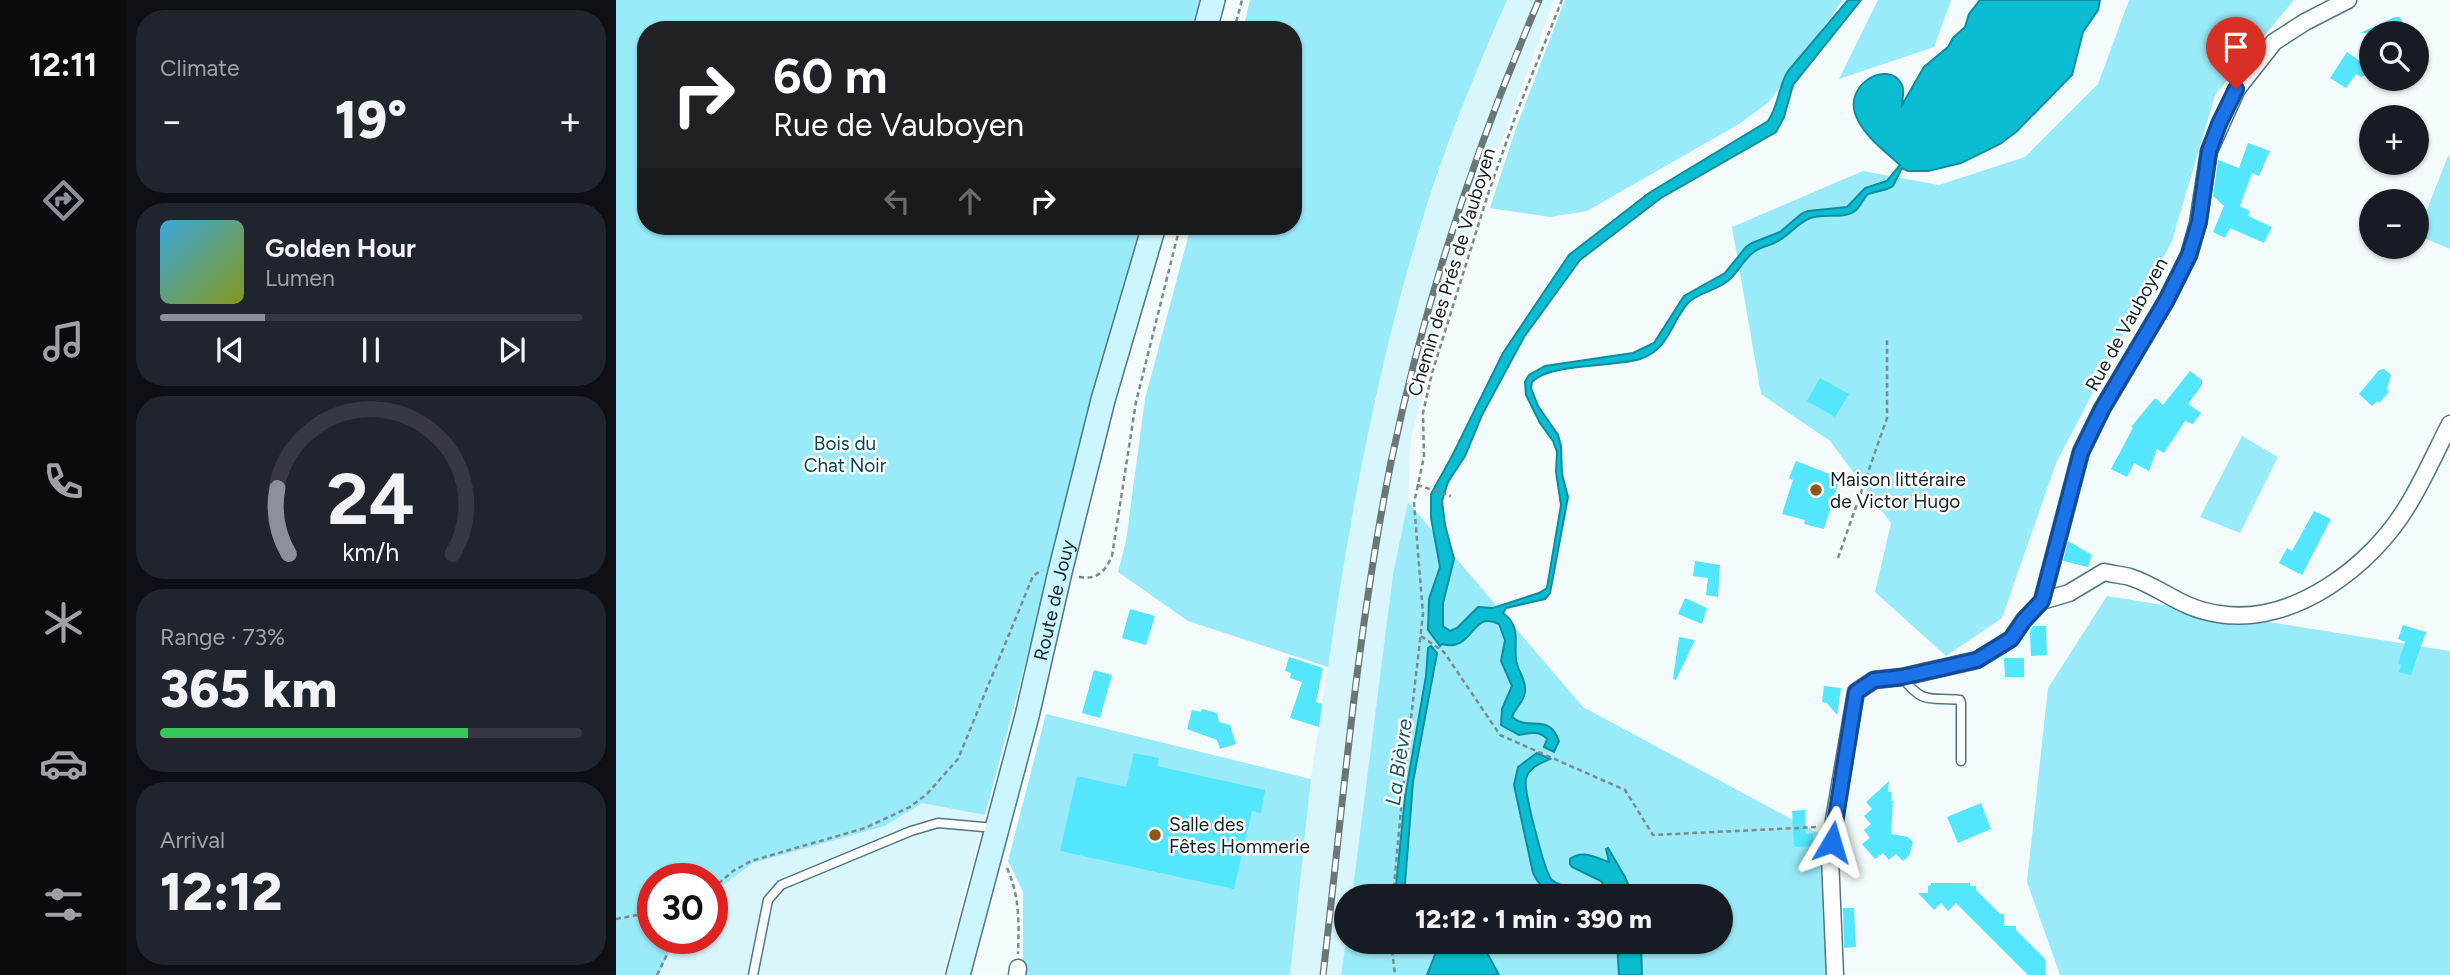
<!DOCTYPE html>
<meta charset="utf-8">
<style>
body{margin:0;font-family:Figtree,sans-serif;background:#20242c;color:#f1f3f6;height:100vh;display:flex;flex-direction:column;font-size:26px;white-space:nowrap}
*{box-sizing:border-box;margin:0}
p{font-size:23px;color:#9ea1a6}
.icon{flex:none;width:38px;height:38px;fill:none;stroke:currentColor;stroke-width:2;stroke-linecap:round;stroke-linejoin:round}
.map{position:relative;flex:1;overflow:hidden}
.drawer{display:flex;flex-direction:column;gap:10px;padding:10px;background:#0d0f14;width:490px}
.drawer>*{flex:none}
.hud{position:absolute;left:21px;top:21px;width:665px;height:214px;border-radius:28px;box-shadow:0 2px 5px #0004;background:#202124;color:#fff;overflow:hidden}
.buttons{position:absolute;left:1743px;top:21px;display:grid;gap:14px}
.buttons a{display:grid;place-items:center;width:70px;height:70px;border-radius:50%;background:#171b24;box-shadow:0 2px 5px #0004;font-size:35px}
.speed{position:absolute;left:21px;top:863px;display:flex;gap:14px;font-size:35px;font-weight:700;text-align:center}
.speed>*{display:grid;place-content:center;width:91px;height:91px;border-radius:50%;background:#171b24;box-shadow:0 2px 5px #0004;line-height:1}
.speed .limit{border:10px solid #d22;background:#fff;color:#111}
.pin{position:absolute;display:grid;place-items:center;width:60px;height:60px;color:#fff;margin:-72px -30px;border-radius:50% 50% 50% 0;rotate:-45deg;box-shadow:0 0 7px #0007}
.pin .icon{rotate:45deg}
.me{position:absolute;width:77px;margin:-38px;rotate:7deg;stroke-linejoin:round;filter:drop-shadow(0 0 5px #0008)}
.turn{display:flex;align-items:center;gap:24px;height:147px;padding:0 21px;font-size:32px}
.turn .icon{width:91px;height:91px;stroke-width:2.5}
.turn b{display:block;font-size:49px;line-height:60px}
.lanes{display:flex;align-items:center;height:66px;padding:0 21px;background:#0003;justify-content:center;gap:35px;direction:ltr}
.lanes .off{opacity:.35}
.big{font-size:52px;font-weight:800;line-height:1.1}
.drawer .widget{flex:1;display:flex;flex-direction:column;justify-content:center;gap:10px;min-width:0;padding:0 24px;border-radius:28px;background:#20242c}
.drawer .dial{align-items:center;gap:0}
.dial svg{height:182px;overflow:visible;fill:none;stroke:#363941;stroke-width:7;stroke-linecap:round;text-anchor:middle}
.dial text{fill:#f1f3f6;stroke:none}
.song{display:flex;align-items:center;gap:21px}
.cover{width:84px;height:84px;border-radius:10px;background:linear-gradient(135deg,hsl(200 70% 55%),hsl(70 70% 35%))}
.played{height:7px;border-radius:4px;background:linear-gradient(90deg,#8c9099 25%,#363941 25%)}
.keys{display:flex;justify-content:space-around;direction:ltr}
.heat{display:flex;justify-content:space-between;align-items:center;font-size:38px;direction:ltr}
.charge{height:10px;border-radius:5px;background:linear-gradient(90deg,#34c759 73%,#363941 0)}
.trip{position:absolute;left:718px;top:884px;width:399px;height:70px;border-radius:35px;background:#171b24;box-shadow:0 2px 5px #0004;font-weight:800;line-height:70px;text-align:center}
main{display:flex;flex:1;min-height:0}
.tab-bar{display:flex;flex-direction:column;width:126px;justify-content:space-around;align-items:center;background:#090b0e;color:#9ea1a6}
.tab-bar .icon{width:49px;height:49px}
.tab-bar .selected{color:#8c9099}
.tab-bar b{font-size:32px;color:#f1f3f6}
.map>svg:first-child{display:block}
</style>
<main>
<nav class="tab-bar">
<b>12:11</b>
<svg class="icon selected" aria-label="directions" viewBox="0 0 24 24"><path d="M12 3l9 9-9 9-9-9zM9 14v-3h6M13 9l2 2-2 2"/></svg>
<svg class="icon" aria-label="music" viewBox="0 0 24 24"><path d="M9 18V5l10-2v13"/><circle cx="6" cy="18" r="3"/><circle cx="16" cy="16" r="3"/></svg>
<svg class="icon" aria-label="phone" viewBox="0 0 24 24"><path d="M5 4h4l2 5-3 2q2 4 5 5l2-3 5 2v4C11 20 4 13 5 4z"/></svg>
<svg class="icon" aria-label="climate" viewBox="0 0 24 24"><path d="M12 3v18M4 7l16 10M4 17L20 7"/></svg>
<svg class="icon" aria-label="car" viewBox="0 0 24 24"><path d="M5 17H2v-5l4-1 3-4h7l3 4 3 1v5h-3M9 17h6M6 11h13"/><circle cx="7" cy="17" r="2"/><circle cx="17" cy="17" r="2"/></svg>
<svg class="icon" aria-label="filters" viewBox="0 0 24 24"><path d="M4 7h16M4 17h16"/><circle cx="9" cy="7" r="2"/><circle cx="15" cy="17" r="2"/></svg>
</nav>
<section class="drawer">
<div class="widget"><p>Climate</p>
<div class="heat"><a>−</a><b class="big">19°</b><a>+</a></div>
</div>
<div class="widget">
<div class="song"><i class="cover"></i><div><b>Golden Hour</b><p>Lumen</p></div></div>
<div class="played"></div>
<div class="keys"><svg class="icon" aria-label="previous" viewBox="0 0 24 24"><path d="M18 5L8 12l10 7zM5 5v14"/></svg><svg class="icon" aria-label="pause" viewBox="0 0 24 24"><path d="M8 5v14M16 5v14"/></svg><svg class="icon" aria-label="next" viewBox="0 0 24 24"><path d="M6 5l10 7-10 7zM19 5v14"/></svg></div>
</div>
<div class="widget dial"><svg viewBox="0 0 100 80">
<path d="M14 69A42 42 0 1 1 86 69"/>
<path d="M14 69A42 42 0 0 1 9 40" stroke="#8c9099"/>
<text x="50" y="56" font-size="32" font-weight="700">24</text>
<text x="50" y="72" font-size="11">km/h</text>
</svg></div>
<div class="widget"><p>Range · 73%</p><b class="big">365 km</b><div class="charge"></div></div>
<div class="widget"><p>Arrival</p><b class="big">12:12</b></div>
</section>
<div class="map">
<svg width="1834" height="975" viewBox="0 0 1834 975">
<rect width="100%" height="100%" fill="#f3fbfd"/>
<path fill="#d8f6fb" d="M 891,0 L 938,0 L 871,180 L 827,315 L 795,438 L 792,502 L 777,574 L 736,896 L 730,896 L 730,942 L 725,975 L 674,975 L 695,779 L 729,547 L 758,398 L 795,258 L 813,200 L 853,88 Z
M 306,803 L 369,815 L 327,975 L 43,975 L 59,938 L 96,938 L 96,893 L 137,863 L 269,826 Z"/>
<path fill="#99ebf9" d="M 0,0 L 586,0 L 578,30 L 30,30 L 30,226 L 526,226 L 369,815 L 306,803 L 269,826 L 137,863 L 96,893 L 96,878 L 37,878 L 37,938 L 59,938 L 43,975 L 0,975 Z
M 634,0 L 891,0 C 862,66 834,133 812,202 C 763,356 735,508 712,667 L 572,621 L 502,572 L 510,541 L 529,399 L 575,226 L 677,226 L 677,30 L 627,30 Z
M 949,0 L 1227,0 L 1153,102 L 1123,124 L 971,211 L 934,217 L 874,208 L 900,128 Z
M 1262,0 L 1335,0 L 1318,47 L 1223,79 Z
M 1513,0 L 1678,0 L 1599,95 L 1556,241 L 1440,463 L 1386,618 L 1330,656 L 1259,592 L 1275,523 L 1214,441 L 1145,394 L 1116,227 L 1247,171 L 1323,185 L 1409,157 L 1482,84 Z
M 1832,156 L 1834,157 L 1834,249 L 1801,235 Z
M 1626,436 L 1662,457 L 1624,533 L 1584,517 Z
M 792,502 L 967,707 L 1207,836 L 1210,975 L 725,975 L 730,942 L 1104,942 L 1104,896 L 736,896 L 777,574 Z
M 1491,596 L 1834,651 L 1834,975 L 1444,975 L 1411,882 L 1432,688 Z
M 430,714 L 695,779 L 674,975 L 407,975 L 407,892 L 392,861 Z"/>
<path fill="#0bbdd3" stroke="#0c8e9e" stroke-width="2" d="M 1232,0 L 1245,0 L 1177,85 L 1168,117 L 1160,132 L 1045,198 L 964,260 L 908,337 L 866,415 L 849,456 L 832,482 L 826,501 L 829,525 L 838,559 L 827,603 L 827,626 L 834,631 L 841,628 L 862,607 L 877,608 L 923,593 L 931,588 L 945,505 L 940,472 L 941,452 L 937,441 L 924,423 L 910,395 L 909,382 L 913,375 L 929,366 L 1017,353 L 1038,343 L 1068,296 L 1109,273 L 1130,247 L 1136,243 L 1164,232 L 1185,214 L 1192,211 L 1231,207 L 1249,188 L 1271,181 L 1284,165 C 1269,151 1248,136 1240,116 C 1227,85 1272,58 1286,85 C 1289,90 1286,100 1286,105 L 1308,67 L 1332,47 L 1337,38 L 1349,27 L 1353,14 L 1364,0 L 1484,0 L 1482,10 L 1467,32 L 1456,75 L 1400,132 L 1384,144 L 1345,163 L 1312,171 L 1292,171 L 1286,168 L 1277,186 L 1271,189 L 1252,194 C 1247,199 1244,207 1239,211 C 1227,220 1206,212 1192,219 C 1181,224 1173,235 1162,241 C 1155,246 1145,246 1138,252 C 1126,260 1121,276 1109,283 C 1098,291 1081,293 1072,303 C 1054,323 1054,349 1024,359 C 999,367 933,363 916,382 L 915,388 L 922,406 L 942,435 L 945,446 L 946,474 L 952,497 L 934,593 L 929,599 L 890,608 L 887,613 C 905,626 898,641 900,659 C 901,671 911,680 909,692 C 908,702 899,708 896,717 C 913,732 933,712 943,741 L 938,752 L 928,747 L 931,739 C 924,730 913,733 903,735 L 885,725 L 886,709 L 896,686 L 885,661 L 889,640 L 883,624 C 855,609 858,653 826,644 L 824,646 L 812,630 L 813,599 L 824,567 L 815,518 L 815,494 L 836,456 L 887,353 L 953,255 L 1033,193 L 1152,121 C 1163,105 1162,87 1172,71 Z
M 815,646 L 821,653 L 797,782 L 788,896 L 779,896 L 789,797 L 810,676 L 812,648 Z
M 921,753 L 934,759 C 925,763 912,768 910,779 C 907,789 929,874 936,880 C 948,890 965,886 977,896 C 950,896 930,901 917,873 L 898,785 L 902,767 Z
M 992,848 L 1009,877 L 1017,896 L 995,896 L 985,881 L 956,867 L 954,864 L 954,859 C 966,849 980,858 993,862 L 990,849 Z
M 824,942 L 863,942 L 869,949 L 883,975 L 811,975 Z
M 1001,942 L 1025,942 L 1026,975 L 1003,975 Z"/>
<path fill="#54e6fc" d="M 1779,17 L 1784,17 L 1791,33 L 1744,33 Z
M 1731,52 L 1755,69 L 1755,73 L 1745,77 L 1740,74 L 1730,88 L 1714,78 Z
M 1632,143 L 1654,151 L 1643,176 L 1636,173 L 1624,206 L 1634,211 L 1632,216 L 1656,227 L 1648,243 L 1614,228 L 1609,238 L 1597,232 L 1608,206 L 1597,196 L 1602,160 L 1623,168 Z
M 1768,369 L 1775,375 L 1771,389 L 1773,392 L 1763,403 L 1761,401 L 1756,406 L 1743,394 L 1763,370 Z
M 1574,371 L 1586,380 L 1586,385 L 1572,404 L 1585,413 L 1577,424 L 1569,421 L 1548,453 L 1541,449 L 1533,471 L 1518,463 L 1511,477 L 1495,469 L 1517,428 L 1515,427 L 1539,398 L 1547,405 Z
M 1204,378 L 1233,394 L 1219,417 L 1191,401 Z
M 1180,461 L 1224,478 L 1208,529 L 1188,524 L 1189,520 L 1166,514 L 1177,480 L 1173,478 Z
M 1698,511 L 1715,519 L 1686,575 L 1663,563 L 1671,548 L 1676,551 Z
M 1452,541 L 1476,555 L 1472,567 L 1447,561 Z
M 1079,561 L 1104,565 L 1102,597 L 1090,595 L 1092,578 L 1077,576 Z
M 1069,598 L 1091,608 L 1086,624 L 1062,614 Z
M 514,609 L 539,616 L 530,645 L 506,638 Z
M 1787,625 L 1810,632 L 1795,675 L 1783,672 L 1785,665 L 1782,664 L 1789,642 L 1782,639 Z
M 1417,626 L 1430,626 L 1431,655 L 1415,656 L 1414,632 Z
M 1063,637 L 1079,640 L 1060,680 L 1057,679 Z
M 673,657 L 707,668 L 700,702 L 706,704 L 703,727 L 674,718 L 686,682 L 674,678 L 675,673 L 669,671 Z
M 1388,658 L 1408,658 L 1408,677 L 1389,677 Z
M 478,670 L 496,675 L 484,718 L 466,713 Z
M 1208,686 L 1225,688 L 1221,715 L 1211,703 L 1206,702 Z
M 586,709 L 601,713 L 603,722 L 614,725 L 620,744 L 604,749 L 601,740 L 571,729 L 576,710 L 585,712 Z
M 518,753 L 543,758 L 541,766 L 649,790 L 645,813 L 636,811 L 618,889 L 444,851 L 461,776 L 510,787 Z
M 1273,781 L 1272,792 L 1276,792 L 1275,801 L 1277,801 L 1275,834 L 1292,837 L 1297,842 L 1293,856 L 1287,861 L 1280,854 L 1273,860 L 1267,853 L 1259,859 L 1246,844 L 1254,838 L 1248,830 L 1255,824 L 1248,816 L 1256,809 L 1250,802 Z
M 1365,803 L 1375,829 L 1342,843 L 1331,817 Z
M 1189,810 L 1190,834 L 1197,833 L 1197,846 L 1178,847 L 1176,811 Z
M 1315,883 L 1354,883 L 1354,886 L 1360,886 L 1360,890 L 1384,914 L 1388,914 L 1388,926 L 1400,926 L 1400,930 L 1429,959 L 1429,975 L 1412,975 L 1340,903 L 1332,911 L 1325,903 L 1318,910 L 1302,893 L 1312,893 L 1312,886 L 1315,885 Z
M 1227,908 L 1238,908 L 1240,947 L 1228,948 Z"/>
<g fill="none" stroke-linecap="round" stroke-linejoin="round">
<defs>
<path id="service" d="M 1286,677 C 1307,705 1313,697 1344,700 L 1345,703 L 1345,761
M 137,975 L 152,900 L 165,885 L 295,831 L 322,823 L 379,828"/>
<path id="minor" d="M 1426,601 L 1453,593 L 1488,572 C 1496,574 1506,575 1514,577 C 1547,588 1565,609 1603,614 C 1677,626 1756,566 1792,505 C 1808,479 1820,451 1834,424
M 401,975 L 402,968
M 1219,975 L 1214,857 L 1217,826 L 1240,692 L 1258,680 L 1286,677 L 1361,660 L 1395,639 L 1408,620 L 1426,601 L 1465,452 L 1486,409 L 1550,301 L 1573,255 L 1582,223 L 1593,151 L 1621,89 L 1658,42 L 1689,22 L 1732,0"/>
<g id="secondary">
<path d="M 589,30 L 597,0"/>
<path id="s1" d="M 342,975 L 411,716 L 444,572 L 487,400 L 538,226"/>
</g>
</defs>
<use href="#service" stroke="#52777e" stroke-width="11"/>
<use href="#minor" stroke="#52777e" stroke-width="19"/>
<use href="#secondary" stroke="#52777e" stroke-width="26"/>
<path stroke="#7e8a8c" stroke-width="2.5" stroke-dasharray="5 3.5" stroke-linecap="butt" d="M 618,30 L 626,0
M 801,485 L 835,496
M 1222,558 L 1271,418 L 1271,337
M 463,577 C 481,580 489,572 496,556 L 520,402 L 564,226
M 805,636 L 828,652 L 884,735 L 1009,790 L 1037,835 L 1202,827
M 391,868 C 404,896 403,924 402,954
M 96,889 L 117,871 L 135,861 L 249,828 L 294,807 L 311,794 L 342,759 L 417,576 L 426,570
M 777,896 L 787,788 L 807,614 L 798,503 L 808,457 L 807,413 L 816,373 L 872,194 L 901,112 L 946,0
M 0,919 L 37,912
M 775,942 L 779,975
M 41,975 L 59,938"/>
<use href="#service" stroke="#fff" stroke-width="8"/>
<use href="#minor" stroke="#fff" stroke-width="16"/>
<use href="#secondary" stroke="#cbf6fd" stroke-width="23"/>
<defs>
<path id="rail" d="M 707,975 C 727,804 741,631 775,462 C 808,303 859,149 923,0"/>
</defs>
<use href="#rail" stroke="#6a7779" stroke-width="7"/>
<use href="#rail" stroke="#fff" stroke-width="4.5" stroke-dasharray="13" stroke-linecap="butt"/>
</g>
<g fill="none" stroke-linecap="round" stroke-linejoin="round">
<defs>
<path id="route" d="M 1216,842 L 1240,692 L 1258,680 L 1286,677 L 1361,660 L 1395,639 L 1408,620 L 1426,601 L 1465,452 L 1486,409 L 1550,301 L 1573,255 L 1583,222 L 1593,151 L 1603,124 L 1620,89"/>
</defs>
<use href="#route" stroke="#114b97" stroke-width="18"/>
<use href="#route" stroke="#1a73e8" stroke-width="12"/>
</g>
<g fill="#925519" stroke="#fff" stroke-width="2.5">
<circle cx="1200" cy="490" r="7"/>
<circle cx="539" cy="835" r="7"/>
</g>
<g text-anchor="middle" stroke-width="5" stroke-linejoin="round" paint-order="stroke">
<g font-size="19" fill="#101f22" stroke="#fff">
<text transform="translate(835 272) rotate(-73)" y="7">Chemin des Prés de Vauboyen</text>
<text transform="translate(1510 324) rotate(-61)" y="7">Rue de Vauboyen</text>
<text dy="7" stroke="none"><textPath href="#s1" startOffset="387">Route de Jouy</textPath></text>
</g>
<g font-size="19" fill="#014650" stroke="#fff">
<text x="229" y="450">Bois du<tspan x="229" dy="22">Chat Noir</tspan></text>
</g>
<g font-size="19" fill="#101f22" stroke="#fff" text-anchor="start">
<text x="1214" y="486">Maison littéraire<tspan x="1214" dy="22">de Victor Hugo</tspan></text>
<text x="553" y="831">Salle des<tspan x="553" dy="22">Fêtes Hommerie</tspan></text>
</g>
<g font-size="21" font-style="italic" fill="#1d5963" stroke="#fff">
<text transform="translate(783 762) rotate(-82)" y="7">La Bièvre</text>
</g>
</g>
</svg>
<div class="buttons">
<a><svg class="icon" aria-label="search" viewBox="0 0 24 24"><circle cx="10" cy="10" r="6"/><path d="M15 15l6 6"/></svg></a>
<a>+</a>
<a>−</a>
</div>
<div class="speed"><div class="limit">30</div></div>
<div class="pin" style="left:1620px;top:89px;background:#d93025"><svg class="icon" aria-label="arrive" viewBox="0 0 24 24"><path d="M6 21V4h12l-3 4 3 4H6"/></svg></div>
<svg class="me" style="left:1216px;top:842px" viewBox="-20 -20 40 40"><path d="M0-17L14 15 0 8-14 15z" fill="#1a73e8" stroke="#fff" stroke-width="4"/></svg>
<div class="trip">12:12 · 1 min · 390 m</div>
<div class="hud">
<div class="turn"><svg class="icon" aria-label="right" viewBox="0 0 24 24"><path d="M7 20v-9h11M14 6l5 5-5 5"/></svg><div><b>60 m</b>Rue de Vauboyen</div></div>
<div class="lanes"><svg class="icon off" aria-label="left" viewBox="0 0 24 24"><path d="M17 20v-9H6M10 6l-5 5 5 5"/></svg><svg class="icon off" aria-label="ahead" viewBox="0 0 24 24"><path d="M12 20V5M6 11l6-6 6 6"/></svg><svg class="icon" aria-label="right" viewBox="0 0 24 24"><path d="M7 20v-9h11M14 6l5 5-5 5"/></svg></div>
</div>
</div>
</main>
